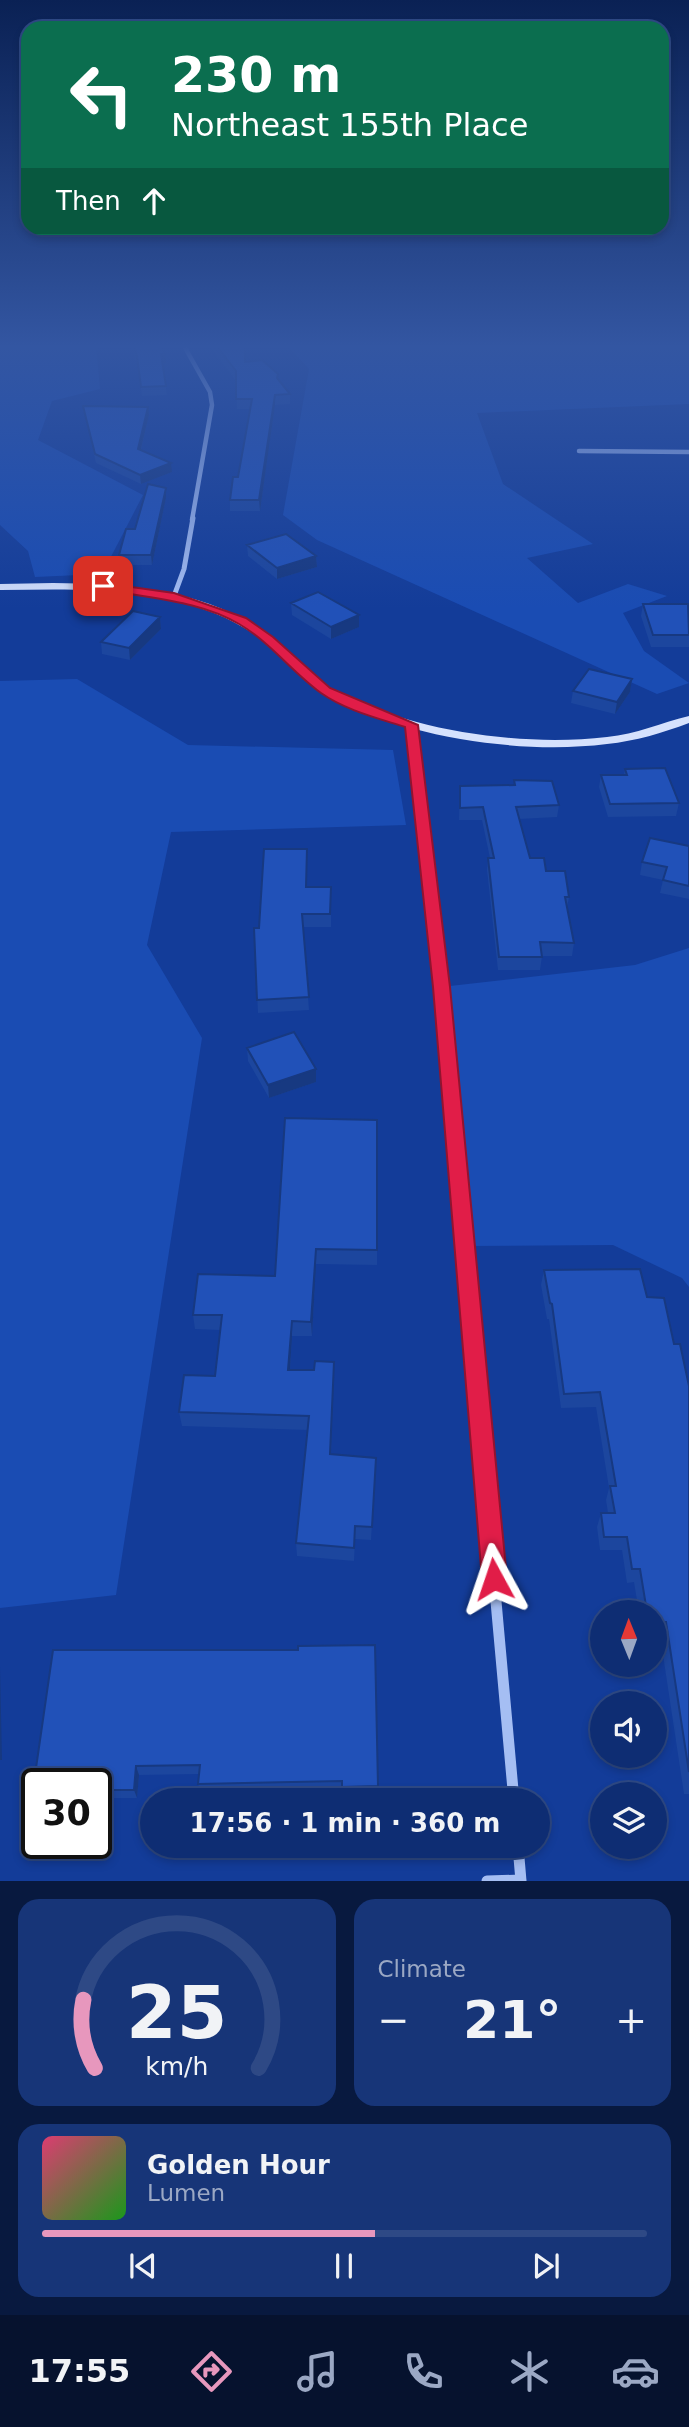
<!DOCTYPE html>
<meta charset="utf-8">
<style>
body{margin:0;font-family:"DejaVu Sans",sans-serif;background:#173578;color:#f1f3f6;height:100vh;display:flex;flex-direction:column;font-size:26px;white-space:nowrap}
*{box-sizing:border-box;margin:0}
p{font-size:23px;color:#9ba8c4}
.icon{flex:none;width:38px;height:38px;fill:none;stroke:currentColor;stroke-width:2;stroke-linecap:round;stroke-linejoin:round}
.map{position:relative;height:1881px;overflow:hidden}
.side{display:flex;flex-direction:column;gap:18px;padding:18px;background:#08193f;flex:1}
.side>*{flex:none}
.hud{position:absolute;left:21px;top:21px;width:648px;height:214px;border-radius:21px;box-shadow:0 4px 10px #0003,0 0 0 2px #2e4985;background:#0b6e4f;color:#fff;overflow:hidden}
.needle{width:46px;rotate:359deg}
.fabs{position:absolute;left:590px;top:1600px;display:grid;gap:14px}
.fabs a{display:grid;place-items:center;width:77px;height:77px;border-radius:50%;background:#0e2d73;box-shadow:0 4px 10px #0003,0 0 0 2px #2e4985;font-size:35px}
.speed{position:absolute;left:21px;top:1768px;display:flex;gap:14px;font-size:35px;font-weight:700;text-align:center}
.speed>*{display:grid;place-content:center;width:91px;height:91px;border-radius:50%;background:#0e2d73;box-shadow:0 4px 10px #0003,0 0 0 2px #2e4985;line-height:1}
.speed .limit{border:4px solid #111;border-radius:10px;background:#fff;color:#111}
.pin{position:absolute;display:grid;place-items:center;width:60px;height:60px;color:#fff;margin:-30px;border-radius:14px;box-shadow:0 4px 10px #0006}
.me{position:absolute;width:77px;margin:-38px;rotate:355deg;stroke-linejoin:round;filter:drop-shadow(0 0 5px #0008)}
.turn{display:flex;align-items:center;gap:24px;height:147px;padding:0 35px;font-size:32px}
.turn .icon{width:91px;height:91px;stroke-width:2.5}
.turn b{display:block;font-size:49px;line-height:60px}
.then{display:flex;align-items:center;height:66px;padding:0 35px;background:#0003;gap:14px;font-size:26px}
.big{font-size:52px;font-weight:700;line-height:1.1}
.side .tile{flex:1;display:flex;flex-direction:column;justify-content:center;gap:10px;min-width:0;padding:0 24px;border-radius:21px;background:#173578}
.side .dial{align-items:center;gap:0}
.dial svg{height:182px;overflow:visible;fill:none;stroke:#2e4985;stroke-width:7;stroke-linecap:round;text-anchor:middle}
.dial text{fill:#f1f3f6;stroke:none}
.song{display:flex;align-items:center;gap:21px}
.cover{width:84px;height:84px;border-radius:10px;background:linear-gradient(135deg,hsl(340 70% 55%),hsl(120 70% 35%))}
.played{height:7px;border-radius:4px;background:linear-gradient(90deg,#e797bd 55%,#2e4985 55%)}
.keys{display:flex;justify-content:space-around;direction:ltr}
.heat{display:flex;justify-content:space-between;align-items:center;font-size:38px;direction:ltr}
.side .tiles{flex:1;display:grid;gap:18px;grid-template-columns:1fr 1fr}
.tile:last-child{grid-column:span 2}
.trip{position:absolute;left:140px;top:1788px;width:410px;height:70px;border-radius:35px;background:#0e2d73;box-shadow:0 4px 10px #0003,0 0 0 2px #2e4985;font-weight:700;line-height:70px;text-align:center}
.tab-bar{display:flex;height:112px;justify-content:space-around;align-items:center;background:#06122e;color:#9ba8c4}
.tab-bar .icon{width:49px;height:49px}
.tab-bar .current{color:#e797bd}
.tab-bar b{font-size:32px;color:#f1f3f6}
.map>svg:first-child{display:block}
</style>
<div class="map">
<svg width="689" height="1881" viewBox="0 0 689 1881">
<rect width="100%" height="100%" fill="#133c99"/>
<path fill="#1a4cb3" d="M 0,344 L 96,344 L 100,389 L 52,401 L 38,440 L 143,495 L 102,574 L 35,577 L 28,551 L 0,525 Z
M 286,344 L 689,344 L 689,404 L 477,413 L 503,484 L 593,544 L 527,558 L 578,603 L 628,584 L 667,596 L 623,613 L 644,651 L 689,683 L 657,694 L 317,540 L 283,515 L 309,369 Z
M 77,679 L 188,745 L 393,750 L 406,825 L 171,832 L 147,945 L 202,1038 L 116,1595 L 0,1608 L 0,681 Z
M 689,948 L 689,1287 L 682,1278 L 613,1245 L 465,1246 L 441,987 L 635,965 Z"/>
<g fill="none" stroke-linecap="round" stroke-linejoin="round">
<path stroke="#a5bef3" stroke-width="4.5" d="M 183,344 L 210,392 L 212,405 L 192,520
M 579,451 L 689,452"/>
<path stroke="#a5bef3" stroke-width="5" d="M 174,596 L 184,569 L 193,518
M 411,725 L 413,744"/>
<path stroke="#a5bef3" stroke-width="7" d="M 413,742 L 445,1033"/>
<path stroke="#a5bef3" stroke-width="9" d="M 445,1031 L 478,1404"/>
<path stroke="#a5bef3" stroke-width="11" d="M 478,1402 L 514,1801
M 518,1846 L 521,1881
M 487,1881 L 521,1880"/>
<path fill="#d5e1fd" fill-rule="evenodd" d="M 53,583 C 124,584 203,589 263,631 C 288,648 306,675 332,689 C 408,731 521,747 607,737 C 637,734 660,723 689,716 L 689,723 C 662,733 636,741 607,744 C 520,755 402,737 324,694 C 304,683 290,664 273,649 C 255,633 236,622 214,613 C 145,586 73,589 0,590 L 0,584 Z"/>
</g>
<path fill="#1c469e" d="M 129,344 L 159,344 L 165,354 L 166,363 L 162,363 L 167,395 L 142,396 L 138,365 Z
M 211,344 L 245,344 L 245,362 L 278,379 L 290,394 L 290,404 L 275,405 L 260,511 L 230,511 L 230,500 L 238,477 L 251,409 L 237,409 L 236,381 L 212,349 Z
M 83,406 L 148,407 L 149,415 L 141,450 L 172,472 L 141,484 L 96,463 Z
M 166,498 L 152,565 L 121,565 L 119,555 L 135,529 Z
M 247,545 L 316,556 L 317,567 L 277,579 L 248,556 Z
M 291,603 L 359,627 L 331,639 L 292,615 Z
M 643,604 L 689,606 L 689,647 L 651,647 L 641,616 Z
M 160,617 L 161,629 L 130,660 L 102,654 L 101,642 Z
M 632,679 L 630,692 L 615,714 L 571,703 L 573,691 Z
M 625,769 L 679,803 L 676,816 L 608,817 L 599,787 L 601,775 L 624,775 Z
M 514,780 L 559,805 L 557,817 L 519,819 L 530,858 L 546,871 L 569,897 L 567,908 L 574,943 L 572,956 L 542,956 L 540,970 L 498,970 L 487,870 L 488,858 L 490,858 L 482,820 L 459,820 L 460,786 L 514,785 Z
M 689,846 L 689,899 L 660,893 L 663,880 L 640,875 L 642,862 Z
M 307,861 L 307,887 L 331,887 L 331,927 L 303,927 L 309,1010 L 258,1013 L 254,928 L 259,928 Z
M 247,1048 L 316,1069 L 316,1082 L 269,1098 L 248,1061 Z
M 285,1118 L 377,1250 L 377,1265 L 316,1264 L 312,1336 L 292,1336 L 290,1370 L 334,1377 L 331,1454 L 376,1458 L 371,1540 L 355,1539 L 354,1561 L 297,1556 L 296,1543 L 308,1430 L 182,1426 L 179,1412 L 215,1376 L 220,1330 L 195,1329 L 193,1315 L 275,1276 Z
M 544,1270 L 647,1297 L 674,1344 L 689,1386 L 689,1794 L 684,1794 L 660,1635 L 654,1635 L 654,1612 L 639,1612 L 634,1582 L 627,1583 L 622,1550 L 600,1550 L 597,1527 L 601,1513 L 608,1513 L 606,1500 L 609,1488 L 596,1407 L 561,1408 L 549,1319 L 547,1319 L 541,1285 Z
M 53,1650 L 378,1786 L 377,1794 L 342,1795 L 342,1789 L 201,1792 L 198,1784 L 199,1774 L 139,1775 L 137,1798 L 96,1798 L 96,1783 L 37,1783 L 37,1787 L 34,1782 Z"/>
<path fill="#173981" d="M 161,354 L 165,354 L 166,363 L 162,363 Z
M 275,395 L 275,405 L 260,511 L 259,500 Z
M 148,407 L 149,415 L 139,457 L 138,449 Z
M 171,463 L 172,472 L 141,484 L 140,475 Z
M 166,488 L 166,498 L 152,565 L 151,555 Z
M 316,556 L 317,567 L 277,579 L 277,568 Z
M 359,615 L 359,627 L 331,639 L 331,627 Z
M 160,617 L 161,629 L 130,660 L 129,648 Z
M 632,679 L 630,692 L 615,714 L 617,702 Z
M 316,1069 L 316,1082 L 269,1098 L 268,1085 Z
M 316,1249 L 316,1264 L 312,1336 L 311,1322 Z
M 292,1321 L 292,1336 L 289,1384 L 288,1370 Z
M 334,1362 L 334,1377 L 330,1468 L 330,1454 Z
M 0,1667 L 2,1760 L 0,1760 Z
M 136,1766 L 139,1775 L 137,1798 L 134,1790 Z"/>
<path fill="#2151b8" stroke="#173981" stroke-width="2" d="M 132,344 L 159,344 L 165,354 L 161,354 L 166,386 L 141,387 L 137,356 Z
M 215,344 L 245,344 L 245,362 L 262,360 L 278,374 L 277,378 L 290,394 L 275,395 L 259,500 L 230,500 L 233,477 L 238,477 L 252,399 L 236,399 L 236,371 Z
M 83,406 L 148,407 L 138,449 L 171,463 L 140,475 L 95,454 Z
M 148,484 L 166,488 L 151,555 L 119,555 L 126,529 L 135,529 Z
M 286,534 L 316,556 L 277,568 L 247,545 Z
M 318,592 L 359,615 L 331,627 L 291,603 Z
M 643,604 L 688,604 L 689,635 L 653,635 Z
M 133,611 L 160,617 L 129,648 L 101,642 Z
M 589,669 L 632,679 L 617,702 L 573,691 Z
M 665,768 L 679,803 L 610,804 L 601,775 L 627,775 L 625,769 Z
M 514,780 L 552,781 L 559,805 L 516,807 L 530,858 L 544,858 L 546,871 L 565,871 L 569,897 L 565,897 L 574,943 L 540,942 L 542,957 L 499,957 L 488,858 L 494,858 L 483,807 L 460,808 L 460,786 L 515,785 Z
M 650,838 L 689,846 L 689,886 L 663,880 L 667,867 L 642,862 Z
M 264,849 L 307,849 L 306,887 L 331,887 L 330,914 L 302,914 L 309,997 L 257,1000 L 254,928 L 259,928 Z
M 294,1032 L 316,1069 L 268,1085 L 247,1048 Z
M 285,1118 L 377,1120 L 377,1250 L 316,1249 L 311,1322 L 292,1321 L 288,1370 L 314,1370 L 315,1361 L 334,1362 L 330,1454 L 376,1458 L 372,1527 L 355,1526 L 354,1548 L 296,1543 L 309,1416 L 179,1412 L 184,1375 L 215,1376 L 222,1315 L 193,1315 L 198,1274 L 275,1276 Z
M 640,1269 L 647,1297 L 664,1298 L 674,1344 L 680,1344 L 689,1386 L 689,1772 L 666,1622 L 654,1622 L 654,1612 L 647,1612 L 640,1569 L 632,1569 L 627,1537 L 604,1537 L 601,1513 L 615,1513 L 610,1486 L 616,1486 L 600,1392 L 564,1394 L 552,1304 L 550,1303 L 544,1270 Z
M 375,1645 L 378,1786 L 342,1787 L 342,1781 L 198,1784 L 200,1765 L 136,1766 L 134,1790 L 96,1790 L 96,1783 L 34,1782 L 53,1650 L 298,1650 L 298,1646 Z"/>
<linearGradient id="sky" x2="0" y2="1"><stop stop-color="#0a2154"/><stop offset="0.57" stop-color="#3356a2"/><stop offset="1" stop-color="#3356a2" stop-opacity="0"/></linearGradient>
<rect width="689" height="608" fill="url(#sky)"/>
<path fill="#e11d48" stroke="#92132f" stroke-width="2" d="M 103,583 L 174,593 L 246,618 L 273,637 L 330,688 L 418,725 L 450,987 L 507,1579 L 503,1588 L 494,1591 L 486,1588 L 482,1579 L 433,987 L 405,727 C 377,718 345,710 321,693 C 292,672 270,642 239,624 C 196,599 146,599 99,588 L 99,584 Z"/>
</svg>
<div class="fabs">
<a><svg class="needle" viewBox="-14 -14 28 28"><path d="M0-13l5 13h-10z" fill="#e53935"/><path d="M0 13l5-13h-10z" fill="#9ba8c4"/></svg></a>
<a><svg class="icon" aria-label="sound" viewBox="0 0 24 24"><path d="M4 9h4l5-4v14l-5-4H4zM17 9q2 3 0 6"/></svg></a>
<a><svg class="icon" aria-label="layers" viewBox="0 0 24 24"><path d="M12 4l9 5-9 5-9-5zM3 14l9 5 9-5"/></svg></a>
</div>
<div class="speed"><div class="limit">30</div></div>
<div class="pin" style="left:103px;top:586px;background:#d93025"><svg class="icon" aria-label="arrive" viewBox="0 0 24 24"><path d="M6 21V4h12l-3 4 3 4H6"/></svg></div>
<svg class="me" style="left:494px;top:1579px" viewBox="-20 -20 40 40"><path d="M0-17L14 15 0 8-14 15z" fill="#e11d48" stroke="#fff" stroke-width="4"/></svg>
<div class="trip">17:56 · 1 min · 360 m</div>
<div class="hud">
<div class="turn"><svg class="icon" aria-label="left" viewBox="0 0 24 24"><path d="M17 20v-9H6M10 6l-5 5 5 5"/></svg><div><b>230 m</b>Northeast 155th Place</div></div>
<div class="then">Then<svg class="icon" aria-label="ahead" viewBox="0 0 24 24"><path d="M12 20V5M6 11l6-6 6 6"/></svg></div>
</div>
</div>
<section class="side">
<div class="tiles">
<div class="tile dial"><svg viewBox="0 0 100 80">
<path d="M14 69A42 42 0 1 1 86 69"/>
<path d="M14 69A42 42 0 0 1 9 39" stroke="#e797bd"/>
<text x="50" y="56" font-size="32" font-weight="700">25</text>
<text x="50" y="72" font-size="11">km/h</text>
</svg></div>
<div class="tile"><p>Climate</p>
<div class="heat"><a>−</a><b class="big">21°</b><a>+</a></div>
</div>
<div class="tile">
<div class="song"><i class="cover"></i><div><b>Golden Hour</b><p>Lumen</p></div></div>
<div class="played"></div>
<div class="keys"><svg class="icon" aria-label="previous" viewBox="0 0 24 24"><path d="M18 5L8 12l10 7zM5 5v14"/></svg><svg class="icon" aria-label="pause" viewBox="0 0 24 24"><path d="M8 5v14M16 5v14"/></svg><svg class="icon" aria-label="next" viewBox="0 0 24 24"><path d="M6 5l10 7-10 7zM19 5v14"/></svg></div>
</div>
</div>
</section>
<nav class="tab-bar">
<b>17:55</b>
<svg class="icon current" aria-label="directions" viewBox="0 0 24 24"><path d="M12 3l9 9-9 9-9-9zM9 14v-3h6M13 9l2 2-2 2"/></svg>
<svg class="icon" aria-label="music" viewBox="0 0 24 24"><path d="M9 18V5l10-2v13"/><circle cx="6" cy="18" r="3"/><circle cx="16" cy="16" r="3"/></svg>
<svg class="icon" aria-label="phone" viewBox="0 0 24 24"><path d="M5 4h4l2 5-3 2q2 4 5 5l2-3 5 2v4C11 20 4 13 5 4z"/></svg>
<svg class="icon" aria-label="climate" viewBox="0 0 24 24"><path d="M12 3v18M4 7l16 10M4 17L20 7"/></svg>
<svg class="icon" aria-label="car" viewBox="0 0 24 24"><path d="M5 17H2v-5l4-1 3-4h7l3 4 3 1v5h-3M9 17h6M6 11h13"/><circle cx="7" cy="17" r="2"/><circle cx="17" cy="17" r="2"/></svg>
</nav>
